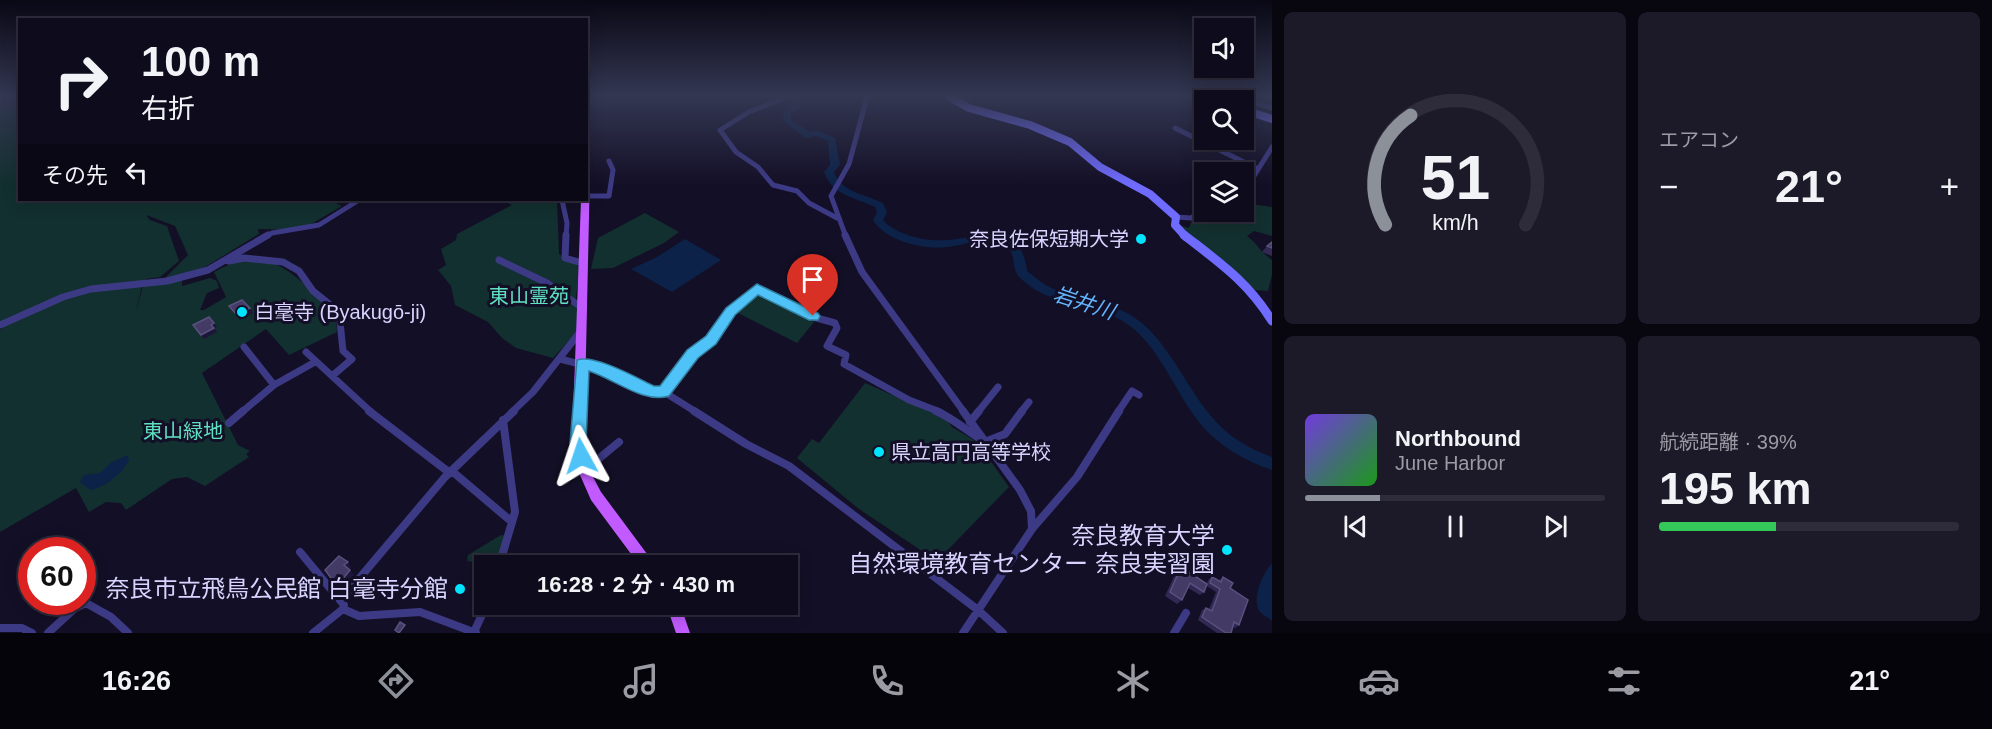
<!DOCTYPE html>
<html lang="ja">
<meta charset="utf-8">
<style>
body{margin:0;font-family:Helvetica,"Noto Sans JP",sans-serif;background:#1c1929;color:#f1f3f6;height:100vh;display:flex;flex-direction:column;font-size:22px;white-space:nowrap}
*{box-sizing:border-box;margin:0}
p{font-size:20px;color:#9b9ba3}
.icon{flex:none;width:33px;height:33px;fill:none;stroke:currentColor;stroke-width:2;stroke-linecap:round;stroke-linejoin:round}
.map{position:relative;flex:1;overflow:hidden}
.sheet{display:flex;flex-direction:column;gap:12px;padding:12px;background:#08060f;width:720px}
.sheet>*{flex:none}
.hud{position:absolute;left:18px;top:18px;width:570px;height:183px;border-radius:0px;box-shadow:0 3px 15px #0003,0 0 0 2px #2e2b3b;background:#0e0b1c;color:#f1f3f6;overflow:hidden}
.fabs{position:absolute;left:1194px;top:18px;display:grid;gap:12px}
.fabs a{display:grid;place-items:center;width:60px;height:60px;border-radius:0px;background:#0e0b1c;box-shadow:0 3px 15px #0003,0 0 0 2px #2e2b3b;font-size:30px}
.speed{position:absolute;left:18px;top:537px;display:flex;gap:12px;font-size:30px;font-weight:700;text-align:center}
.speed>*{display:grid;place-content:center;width:78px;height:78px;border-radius:50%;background:#0e0b1c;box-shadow:0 3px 15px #0003,0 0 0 2px #2e2b3b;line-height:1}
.speed .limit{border:9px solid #d22;background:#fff;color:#111}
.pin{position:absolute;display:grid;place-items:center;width:51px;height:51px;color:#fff;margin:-62px -26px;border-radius:50% 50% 50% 0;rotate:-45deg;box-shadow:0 0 6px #0007}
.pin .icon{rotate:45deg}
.me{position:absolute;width:66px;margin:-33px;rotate:355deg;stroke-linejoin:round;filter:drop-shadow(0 0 4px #0008)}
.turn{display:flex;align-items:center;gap:21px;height:126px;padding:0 24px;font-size:27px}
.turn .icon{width:78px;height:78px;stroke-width:2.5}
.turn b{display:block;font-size:42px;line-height:51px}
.then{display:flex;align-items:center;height:57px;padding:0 24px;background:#0003;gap:12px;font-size:22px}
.big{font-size:45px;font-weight:600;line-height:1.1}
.sheet .card{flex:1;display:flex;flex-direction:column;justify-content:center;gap:9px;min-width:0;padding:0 21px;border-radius:9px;background:#1c1929}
.sheet .dial{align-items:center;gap:0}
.dial svg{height:156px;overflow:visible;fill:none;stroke:#2e2b3b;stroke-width:7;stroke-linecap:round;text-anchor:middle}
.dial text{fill:#f1f3f6;stroke:none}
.song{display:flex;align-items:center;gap:18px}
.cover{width:72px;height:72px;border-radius:9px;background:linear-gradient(135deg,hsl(260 70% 55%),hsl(120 70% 35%))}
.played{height:6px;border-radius:3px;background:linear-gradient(90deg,#8c9099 25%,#2e2b3b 25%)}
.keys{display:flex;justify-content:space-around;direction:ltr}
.heat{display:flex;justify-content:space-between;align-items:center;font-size:33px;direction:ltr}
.charge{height:9px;border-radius:4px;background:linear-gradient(90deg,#34c759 39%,#2e2b3b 0)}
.sheet .tiles{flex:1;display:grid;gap:12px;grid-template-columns:repeat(2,1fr)}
.trip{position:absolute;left:474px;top:555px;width:324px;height:60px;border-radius:0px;background:#0e0b1c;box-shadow:0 3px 15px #0003,0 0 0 2px #2e2b3b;font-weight:600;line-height:60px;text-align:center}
.tab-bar{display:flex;height:96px;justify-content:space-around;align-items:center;background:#06040b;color:#9b9ba3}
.tab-bar .icon{width:42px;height:42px}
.tab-bar .on{color:#8c9099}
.tab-bar b{font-size:27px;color:#f1f3f6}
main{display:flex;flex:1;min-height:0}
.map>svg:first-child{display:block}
</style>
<main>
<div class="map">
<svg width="1272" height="633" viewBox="0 0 1272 633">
<rect width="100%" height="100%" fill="#130f26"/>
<path fill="#12302f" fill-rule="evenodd" d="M 0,97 L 19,97 L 20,200 L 330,200 L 342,206 L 301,230 L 258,229 L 259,234 L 205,267 L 182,274 L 182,286 L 210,278 L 217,281 L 219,288 L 207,293 L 200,310 L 204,310 L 226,297 L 214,272 C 222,268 231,263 240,260 C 278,250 310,290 335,313 L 337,332 L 289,355 L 266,329 L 202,373 L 238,445 L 250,451 L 246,454 L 249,457 L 205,486 L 187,477 L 172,479 L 126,510 L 121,503 L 106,502 L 89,512 L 76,488 L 0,532 L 0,330 L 5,325 L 0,323 ZM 146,215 L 175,226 L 188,255 L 159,284 L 143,286 L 135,314 L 142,286 L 146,279 L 160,277 L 179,261 L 167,226 L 150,220 Z
M 501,200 L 557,200 L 559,254 L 580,267 L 576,296 L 578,331 L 553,358 L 516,348 L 502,338 L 488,322 L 455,305 L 451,286 L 438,270 L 446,265 L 441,249 L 456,240 L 457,234 L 512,205 Z
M 1244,203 L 1272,207 L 1272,236 L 1254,231 L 1247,236 C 1258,244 1261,253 1272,260 L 1272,275 L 1268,291 L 1254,290 L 1178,225 L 1189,228 L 1192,220 L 1204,211 L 1244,212 Z
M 645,213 L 679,232 L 664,243 L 613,268 L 591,269 L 598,238 Z
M 756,295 L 762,295 L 814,322 L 797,343 L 736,312 Z
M 865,383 L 945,418 L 952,427 L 977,442 L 1009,487 L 937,561 L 859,509 L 797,458 L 812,439 L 819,443 Z
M 501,535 L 505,536 L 496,565 L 467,561 L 468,555 Z"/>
<path fill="#0c2248" d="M 685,239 L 721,260 L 672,292 L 631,269 L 657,257 Z
M 128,455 L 129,460 C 123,473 104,488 90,490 L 80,482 L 84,475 L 100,473 L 110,463 Z
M 1272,563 L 1272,621 C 1269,618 1263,615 1260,612 C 1251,600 1262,574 1272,563 Z"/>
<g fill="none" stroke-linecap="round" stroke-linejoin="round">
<path fill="#0c2248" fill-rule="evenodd" d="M 792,97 L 800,97 L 803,105 L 791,115 L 791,120 L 810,132 L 816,130 L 835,138 L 840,165 L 834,172 C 842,193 865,194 883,203 L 887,212 L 883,220 C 897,236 928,242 948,240 C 983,237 1021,221 1027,271 C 1036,278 1044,285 1054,289 C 1084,303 1117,301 1143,324 C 1178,355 1192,403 1228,433 C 1241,444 1256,451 1272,457 L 1272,470 C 1246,461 1222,448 1203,427 C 1177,397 1165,357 1135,330 C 1106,304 1066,308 1034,289 C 1029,285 1020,279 1017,274 C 1010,261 1019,254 1001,243 C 985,235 963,246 947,247 C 924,250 885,241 873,220 L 877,212 L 875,207 C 854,197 833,196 824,172 L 830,165 L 828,141 L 816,136 L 806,138 L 783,121 L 784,112 L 794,104 Z"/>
<path stroke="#3d3a85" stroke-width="5" d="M 787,97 L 749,112 L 720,130 L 736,152 L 758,167 L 773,185 L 797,191 L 809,203 L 837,218
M 1237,97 L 1272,108
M 1267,97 L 1272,98
M 1175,128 L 1258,169
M 1202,131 L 1204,129
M 1244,183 L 1254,176 L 1272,147
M 588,196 L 609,196 L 613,170 L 609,161
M 562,200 L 567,223 L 566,237
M 1176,217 L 1191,218 L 1204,209
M 266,237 L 272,233 L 319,225 L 359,200
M 846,237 L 831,196 L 849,164 L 867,97"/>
<path stroke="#3d3a85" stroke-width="7" d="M 566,235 L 565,258 L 582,263
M 845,235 L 862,272 L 964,412
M 499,260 L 547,283 L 581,307
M 229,261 L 244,258 L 283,262 L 299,271 L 313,291 L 339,312 L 343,351 L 352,359 L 332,376
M 0,325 L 63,297 L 91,289 L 167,281 L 208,270 L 268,235
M 244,347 L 274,385
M 306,352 L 371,412
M 560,359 L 607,371 L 653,392 L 664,392 L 696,412
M 664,392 L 693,354 L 712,340 L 731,312 L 757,288 L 813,317 L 835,323 L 837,328 L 827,346 L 846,355 L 844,364 L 909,400 L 940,412
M 242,412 L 274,385 L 315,362
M 512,412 L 533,392 L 580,332
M 978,412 L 998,387
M 1021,412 L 1029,402
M 1118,412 L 1132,391 L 1139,395"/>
<path stroke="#3d3a85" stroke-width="8" d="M 369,411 L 446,470 L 453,472 L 512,522
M 694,411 L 746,444 L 789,466 L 978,610 L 1003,633
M 936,411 C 953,418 968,432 985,442 L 1005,434 L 1022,411
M 963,411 L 1020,490 L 1031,511 L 1032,529
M 970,422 L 979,411
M 229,423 L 243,411
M 585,470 L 619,442
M 300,552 L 344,605 L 343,609 L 313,633
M 499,566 L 515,512 L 503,420
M 341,600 L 445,477 L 514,411
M 343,609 L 359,616 L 420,612 L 476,633
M 0,628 L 22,628 L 32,633
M 474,632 L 487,604
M 48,633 L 74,609 L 86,603 L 111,617 L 128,633
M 963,633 L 1032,529 L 1077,477 L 1119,411
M 1174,633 L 1186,613"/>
<path stroke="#6f6bff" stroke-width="8" d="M 950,97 L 969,108 L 1030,125 L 1070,142 L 1100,167 L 1150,194 L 1176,217 L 1175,225 L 1186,237
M 1203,97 L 1215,100
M 1244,110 L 1272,119"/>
<path stroke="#6f6bff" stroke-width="9" d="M 1184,235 C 1220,263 1248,282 1272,321"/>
<path fill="#c25bff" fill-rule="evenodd" d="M 586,169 L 590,171 L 584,443 L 592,475 L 601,492 L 656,566 L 640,566 L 591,500 L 580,475 L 572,443 L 581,200 L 586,200 Z
M 666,604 L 680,604 L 690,633 L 676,633 Z"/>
</g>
<path fill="#312854" d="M 1272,242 L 1272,256 L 1262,252 L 1267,246 Z
M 1181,567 L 1207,584 L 1208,580 L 1212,577 L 1218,581 L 1223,577 L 1230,588 L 1239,625 L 1235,628 L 1233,627 L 1231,633 L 1217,633 L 1198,620 L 1202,610 L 1206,608 L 1209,609 L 1216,592 L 1207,586 L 1204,592 L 1200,595 L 1188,588 L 1182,600 L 1177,604 L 1165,596 L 1177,570 Z"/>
<path fill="#1d163a" d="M 250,308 L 253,313 L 240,320 L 237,315 Z
M 214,323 L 217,327 L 215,328 L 217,332 L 204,339 L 201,335 Z
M 348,562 L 351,567 L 348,571 L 344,565 Z
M 350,570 L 354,575 L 340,591 L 337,586 Z"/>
<path fill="#433a66" stroke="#5a527e" stroke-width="1.5" d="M 1272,242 L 1272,248 L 1267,246 Z
M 242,300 L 250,308 L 237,315 L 229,306 Z
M 209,317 L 214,323 L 211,325 L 214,328 L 201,335 L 193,325 Z
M 339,556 L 348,562 L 344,565 L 350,570 L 337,586 L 325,570 Z
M 1181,567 L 1207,584 L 1204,592 L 1190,583 L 1182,600 L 1170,592 Z
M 1212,577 L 1221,582 L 1223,577 L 1233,583 L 1230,588 L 1248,600 L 1239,625 L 1234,622 L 1231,633 L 1226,633 L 1202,617 L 1206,608 L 1212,611 L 1220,589 L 1210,583 Z
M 400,622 L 405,625 L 399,633 L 395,630 Z"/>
<linearGradient id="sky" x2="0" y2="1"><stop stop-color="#0a0815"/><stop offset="0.52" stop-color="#333752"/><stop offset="1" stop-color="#333752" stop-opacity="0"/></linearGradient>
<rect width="1272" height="185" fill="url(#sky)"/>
<path fill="#4fc3f7" stroke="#337fa1" stroke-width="1.5" d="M 757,284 L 818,313 L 820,316 L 818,320 L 809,320 L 758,295 L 735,315 L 716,344 L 698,358 L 669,396 C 644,404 614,379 589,371 L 586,443 L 589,456 L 587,461 L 576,461 L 570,443 L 577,360 C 595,354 637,378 654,386 L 660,386 L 687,350 L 706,336 L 726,308 Z"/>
<g fill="#00e5ff" stroke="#130f26" stroke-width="2">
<circle cx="1141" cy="239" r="6"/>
<circle cx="242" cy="312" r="6"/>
<circle cx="879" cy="452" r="6"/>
<circle cx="1227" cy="550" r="6"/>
<circle cx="460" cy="589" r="6"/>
</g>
<g text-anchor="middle" stroke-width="6" stroke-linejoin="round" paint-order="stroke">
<g font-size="20" fill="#d9d4ff" stroke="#130f26" text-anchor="start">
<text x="1129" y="246" text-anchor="end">奈良佐保短期大学</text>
<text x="254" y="319">白毫寺 (Byakugō-ji)</text>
<text x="891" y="459">県立高円高等学校</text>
</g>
<g font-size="20" fill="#5fe0c0" stroke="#130f26">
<text x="529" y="303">東山霊苑</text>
<text x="183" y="438">東山緑地</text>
</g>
<g font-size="21" font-style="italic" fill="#62b6ff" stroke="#130f26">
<text transform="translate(1084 303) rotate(18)" y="7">岩井川</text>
</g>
<g font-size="24" fill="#d9d4ff" stroke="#130f26" text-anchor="end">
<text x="1215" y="544">奈良教育大学<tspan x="1215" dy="28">自然環境教育センター 奈良実習園</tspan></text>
<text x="448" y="597">奈良市立飛鳥公民館 白毫寺分館</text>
</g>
</g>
</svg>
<div class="fabs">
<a><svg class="icon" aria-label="sound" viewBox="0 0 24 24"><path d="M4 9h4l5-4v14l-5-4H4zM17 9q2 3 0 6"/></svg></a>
<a><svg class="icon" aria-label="search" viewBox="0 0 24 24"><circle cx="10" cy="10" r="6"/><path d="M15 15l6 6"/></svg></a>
<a><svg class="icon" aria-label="layers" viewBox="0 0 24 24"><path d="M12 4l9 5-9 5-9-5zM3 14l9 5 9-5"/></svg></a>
</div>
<div class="speed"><div class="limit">60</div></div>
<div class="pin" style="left:813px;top:316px;background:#d93025"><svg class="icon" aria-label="arrive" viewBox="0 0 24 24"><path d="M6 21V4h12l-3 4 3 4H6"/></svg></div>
<svg class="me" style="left:581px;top:456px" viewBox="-20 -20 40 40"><path d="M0-17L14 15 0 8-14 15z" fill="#4fc3f7" stroke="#fff" stroke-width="4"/></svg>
<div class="trip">16:28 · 2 分 · 430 m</div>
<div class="hud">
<div class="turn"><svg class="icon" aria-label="right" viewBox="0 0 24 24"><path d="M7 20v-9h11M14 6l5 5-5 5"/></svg><div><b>100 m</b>右折</div></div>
<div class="then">その先<svg class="icon" aria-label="left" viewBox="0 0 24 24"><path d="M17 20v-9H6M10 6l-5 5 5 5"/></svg></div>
</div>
</div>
<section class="sheet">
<div class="tiles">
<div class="card dial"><svg viewBox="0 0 100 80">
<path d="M14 69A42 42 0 1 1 86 69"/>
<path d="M14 69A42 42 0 0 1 27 13" stroke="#8c9099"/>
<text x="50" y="56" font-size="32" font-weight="700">51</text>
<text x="50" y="72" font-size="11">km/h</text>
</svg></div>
<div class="card"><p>エアコン</p>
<div class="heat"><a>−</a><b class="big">21°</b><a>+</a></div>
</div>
<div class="card">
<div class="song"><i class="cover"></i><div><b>Northbound</b><p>June Harbor</p></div></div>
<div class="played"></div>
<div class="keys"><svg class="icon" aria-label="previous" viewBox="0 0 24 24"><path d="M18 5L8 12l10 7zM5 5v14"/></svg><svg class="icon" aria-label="pause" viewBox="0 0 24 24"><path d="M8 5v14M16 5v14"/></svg><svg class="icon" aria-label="next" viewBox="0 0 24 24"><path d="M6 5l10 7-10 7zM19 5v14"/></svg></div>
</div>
<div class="card"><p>航続距離 · 39%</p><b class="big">195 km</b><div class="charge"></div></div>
</div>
</section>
</main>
<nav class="tab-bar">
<b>16:26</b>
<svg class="icon on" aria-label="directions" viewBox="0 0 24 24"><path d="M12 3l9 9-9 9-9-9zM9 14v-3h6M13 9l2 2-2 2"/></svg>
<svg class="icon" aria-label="music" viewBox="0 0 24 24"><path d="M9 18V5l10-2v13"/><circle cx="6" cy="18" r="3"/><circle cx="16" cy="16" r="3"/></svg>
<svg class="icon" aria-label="phone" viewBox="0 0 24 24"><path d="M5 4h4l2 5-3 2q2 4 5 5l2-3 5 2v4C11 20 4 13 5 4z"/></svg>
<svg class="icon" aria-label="climate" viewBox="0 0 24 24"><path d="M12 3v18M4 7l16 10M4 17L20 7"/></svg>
<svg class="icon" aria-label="car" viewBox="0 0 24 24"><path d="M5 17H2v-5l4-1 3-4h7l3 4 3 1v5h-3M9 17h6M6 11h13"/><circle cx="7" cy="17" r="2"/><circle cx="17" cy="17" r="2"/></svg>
<svg class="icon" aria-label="filters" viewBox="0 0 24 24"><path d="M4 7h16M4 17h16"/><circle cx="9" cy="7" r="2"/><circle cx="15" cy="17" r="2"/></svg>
<b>21°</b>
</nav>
